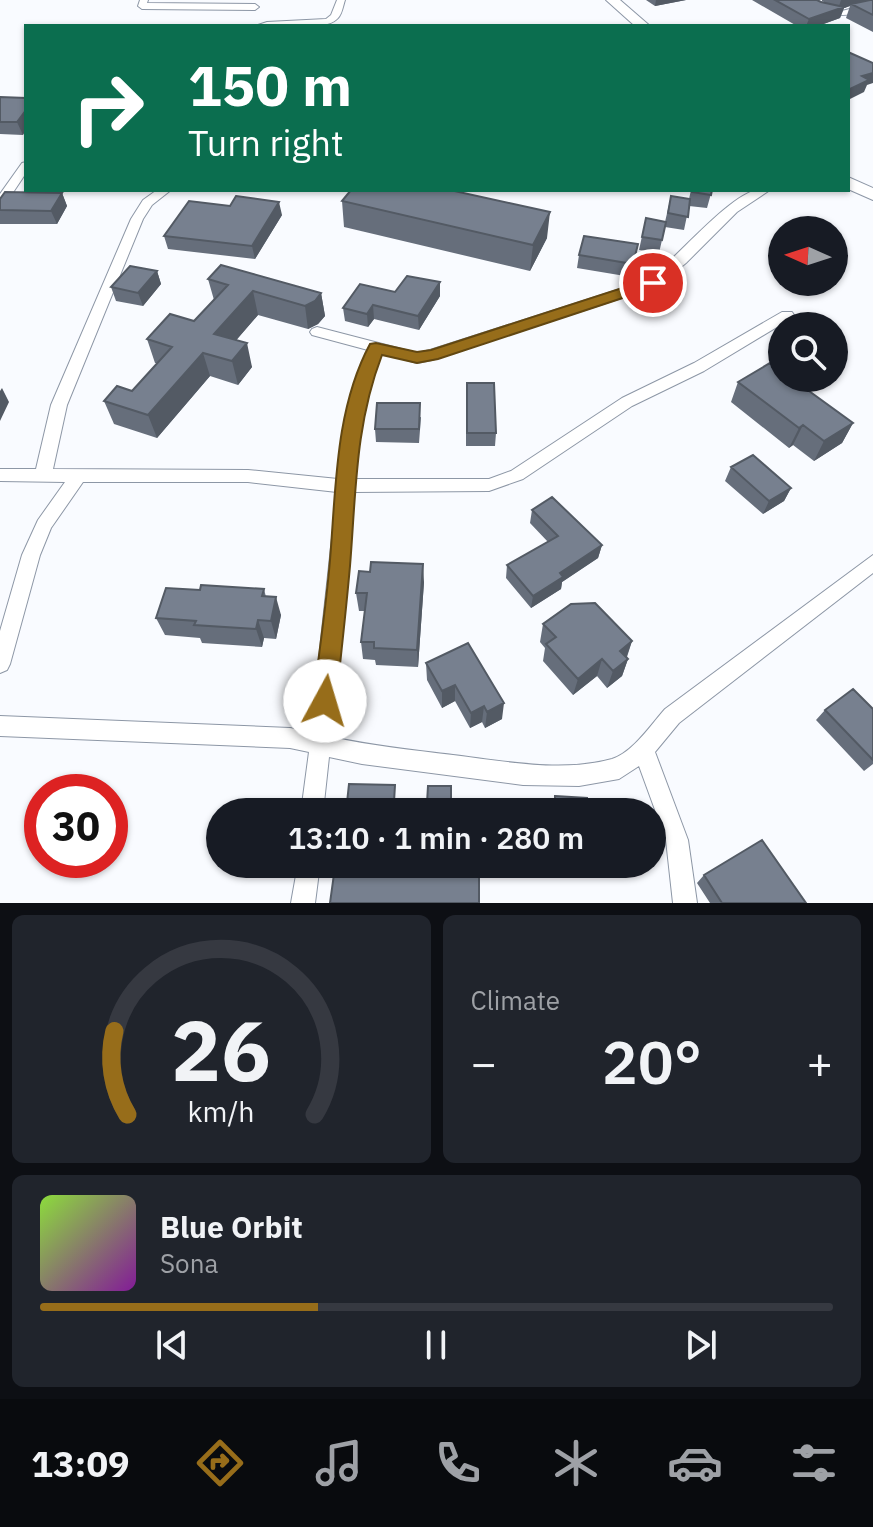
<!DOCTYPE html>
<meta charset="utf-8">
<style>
body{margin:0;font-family:"IBM Plex Sans",sans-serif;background:#20242c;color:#f1f3f6;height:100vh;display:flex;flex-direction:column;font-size:30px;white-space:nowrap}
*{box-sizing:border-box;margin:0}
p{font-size:26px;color:#9ea1a6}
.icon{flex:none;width:44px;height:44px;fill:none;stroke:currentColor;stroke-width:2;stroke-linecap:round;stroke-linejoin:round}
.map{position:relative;height:903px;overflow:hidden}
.panel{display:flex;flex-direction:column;gap:12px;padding:12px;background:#0d0f14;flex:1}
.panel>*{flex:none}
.banner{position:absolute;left:24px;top:24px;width:826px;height:168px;border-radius:0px;box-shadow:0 2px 6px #0004;background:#0b6e4f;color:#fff;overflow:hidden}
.needle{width:52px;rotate:273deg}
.buttons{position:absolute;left:768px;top:216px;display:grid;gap:16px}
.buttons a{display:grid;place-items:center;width:80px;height:80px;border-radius:50%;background:#171b24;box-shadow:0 2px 6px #0004;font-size:40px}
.speed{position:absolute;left:24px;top:774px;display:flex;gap:16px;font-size:40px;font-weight:700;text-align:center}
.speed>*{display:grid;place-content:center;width:104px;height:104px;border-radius:50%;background:#171b24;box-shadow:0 2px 6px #0004;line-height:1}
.speed .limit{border:12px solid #d22;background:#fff;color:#111}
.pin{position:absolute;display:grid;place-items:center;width:68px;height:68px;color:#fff;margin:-34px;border:4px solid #fff;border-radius:50%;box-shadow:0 2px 8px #0007}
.me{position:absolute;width:88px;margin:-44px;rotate:6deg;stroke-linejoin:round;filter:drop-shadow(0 0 6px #0008)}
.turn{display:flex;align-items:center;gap:28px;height:168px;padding:0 32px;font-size:36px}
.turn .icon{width:104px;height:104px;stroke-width:2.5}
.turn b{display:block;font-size:56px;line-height:68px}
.big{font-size:60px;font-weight:600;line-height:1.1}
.panel .card{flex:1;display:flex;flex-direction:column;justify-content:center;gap:12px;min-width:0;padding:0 28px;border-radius:12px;background:#20242c}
.panel .dial{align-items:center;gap:0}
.dial svg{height:208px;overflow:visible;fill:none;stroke:#363941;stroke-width:7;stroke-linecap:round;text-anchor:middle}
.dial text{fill:#f1f3f6;stroke:none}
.song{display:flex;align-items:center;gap:24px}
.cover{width:96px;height:96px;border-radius:12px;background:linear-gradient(135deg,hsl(90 70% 55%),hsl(290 70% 35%))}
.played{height:8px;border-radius:4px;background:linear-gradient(90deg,#976d1a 35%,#363941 35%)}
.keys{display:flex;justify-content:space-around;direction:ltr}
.heat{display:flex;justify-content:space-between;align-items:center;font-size:44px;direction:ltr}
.panel .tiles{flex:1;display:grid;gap:12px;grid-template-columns:1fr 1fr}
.card:last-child{grid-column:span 2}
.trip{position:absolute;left:206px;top:798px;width:460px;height:80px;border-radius:40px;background:#171b24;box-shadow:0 2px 6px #0004;font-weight:600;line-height:80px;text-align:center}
.menu{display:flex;height:128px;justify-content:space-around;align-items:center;background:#090b0e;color:#9ea1a6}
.menu .icon{width:56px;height:56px}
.menu .selected{color:#976d1a}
.menu b{font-size:36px;color:#f1f3f6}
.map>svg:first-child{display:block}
</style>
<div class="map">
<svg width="873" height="903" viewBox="0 0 873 903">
<rect width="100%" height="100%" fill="#f9fbff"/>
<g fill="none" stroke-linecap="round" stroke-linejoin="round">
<defs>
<path id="street" d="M 140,0 L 148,0 L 147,3 L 255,4 L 259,7 L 255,10 L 142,9 L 138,6 Z
M 337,0 L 345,0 C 343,6 342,14 338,18 C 327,32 272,26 255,26 L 267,22 L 326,19 L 331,15 Z
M 802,0 L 812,0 L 838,12 L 873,3 L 873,9 C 845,17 825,20 802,0 Z
M 26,162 L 26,173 L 4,206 L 0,207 L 0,194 L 22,163 Z
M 157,190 L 171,190 L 152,205 L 143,219 L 67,405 L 53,469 L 248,470 L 338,479 L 351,400 L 368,350 L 312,335 L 310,332 L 312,329 L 317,327 L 417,353 L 430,350 L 648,280 C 675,260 729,195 757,190 C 761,189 766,190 770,190 L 737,212 L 686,263 L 658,286 L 432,360 L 417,363 L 381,353 C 366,395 359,436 355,479 L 489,479 L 511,471 L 622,398 L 694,363 L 782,312 L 792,312 L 794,315 L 792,318 L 704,371 L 632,406 L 523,479 L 489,491 L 354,492 L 332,737 C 372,746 412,750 453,755 C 503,761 562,773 612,759 C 633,752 650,726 665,709 L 873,555 L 873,573 L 679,723 L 655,752 L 688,840 L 697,903 L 673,903 L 666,840 L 639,766 L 619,779 L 579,786 L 523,785 L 362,764 L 329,757 L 323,812 L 301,812 L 309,752 L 290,748 L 0,736 L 0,716 L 290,728 L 311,732 L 337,492 L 248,482 L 83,482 L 51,528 L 40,555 L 10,664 L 7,670 L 0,673 L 0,631 L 22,555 L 38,520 L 65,482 L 0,481 L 0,469 L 36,469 L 51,405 L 131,219 L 143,200 Z
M 298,864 L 320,864 L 315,903 L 291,903 Z"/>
<path id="secondary" d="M 606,0 L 620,0 L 650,26 L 635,26 Z
M 848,177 L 873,188 L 873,200 L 848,189 Z"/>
</defs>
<use href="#street" stroke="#8d97a6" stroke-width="2"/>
<use href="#secondary" stroke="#8d97a6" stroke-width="2"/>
<use href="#street" fill="#fff" fill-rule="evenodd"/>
<use href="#secondary" fill="#fff" fill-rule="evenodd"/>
</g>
<path fill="#666e7b" d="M 646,0 L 686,0 L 655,6 Z
M 752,0 L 817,0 L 826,3 L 822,1 L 822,0 L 873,0 L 873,32 L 846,18 L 850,6 L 844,8 L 840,18 L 818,26 L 797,26 Z
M 0,97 L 26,98 L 23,135 L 0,134 Z
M 691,190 L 712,190 L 707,208 L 689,206 L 684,230 L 665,227 L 659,253 L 639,250 L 646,218 L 665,222 L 671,196 L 689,199 Z
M 62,193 L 67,206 L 57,224 L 0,224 L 0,199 Z
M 342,201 L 547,238 L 530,271 L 344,227 Z
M 282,215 L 255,259 L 168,249 L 164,236 Z
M 638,244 L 631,277 L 577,268 L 579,255 Z
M 157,271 L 161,284 L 143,306 L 116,301 L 111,287 Z
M 208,279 L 321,293 L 325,316 L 318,324 L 308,329 L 258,315 L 236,340 L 252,367 L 238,385 L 210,376 L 157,438 L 114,424 L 104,401 L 132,391 L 157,363 L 155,363 L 147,339 L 194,321 L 214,300 Z
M 395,292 L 440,296 L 419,330 L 374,319 L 368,327 L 345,321 L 343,308 Z
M 738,382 L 853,423 L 842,443 L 814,461 L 793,445 L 789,448 L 731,402 Z
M 466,396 L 496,433 L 495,446 L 466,446 Z
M 421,417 L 419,443 L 376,442 L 375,429 Z
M 731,467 L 791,488 L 784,501 L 763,514 L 725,481 Z
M 532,510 L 602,545 L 598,558 L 562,582 L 561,589 L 531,608 L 506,578 L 507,565 L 548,542 L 530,523 Z
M 424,582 L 418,667 L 376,665 L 375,660 L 363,659 L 361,642 L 365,611 L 359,611 L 356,593 Z
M 264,589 L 266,597 L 281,615 L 276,639 L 264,638 L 262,647 L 202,643 L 200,638 L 165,635 L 156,618 L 200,590 Z
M 543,624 L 632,641 L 627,657 L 628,659 L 622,676 L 607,688 L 597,676 L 573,695 L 543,661 L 545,648 L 540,642 Z
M 426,663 L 502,719 L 485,728 L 482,722 L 470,728 L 455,701 L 442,708 L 427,680 Z
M 873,709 L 873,764 L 864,771 L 816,720 L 825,710 Z
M 704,875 L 806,903 L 710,903 L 697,883 Z"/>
<path fill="#535a64" d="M 656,0 L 686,0 L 655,6 Z
M 841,0 L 873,0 L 851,4 L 850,6 L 844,8 L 840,18 L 818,26 L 806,26 L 809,19 L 838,9 Z
M 873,73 L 873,83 L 867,85 L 864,92 L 848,100 L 848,90 L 862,76 Z
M 26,110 L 26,130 L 23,135 L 17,122 Z
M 62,193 L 67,206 L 57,224 L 51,211 Z
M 279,202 L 282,215 L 255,259 L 252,246 Z
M 550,212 L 547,238 L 530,271 L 533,245 Z
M 157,271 L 161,284 L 143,306 L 138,293 Z
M 440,282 L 440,296 L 419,330 L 418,316 Z
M 253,291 L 258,315 L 221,358 L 214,334 Z
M 321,293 L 325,316 L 318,324 L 308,329 L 305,306 Z
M 373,305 L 374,319 L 368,327 L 367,314 Z
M 247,343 L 252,367 L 238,385 L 232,361 Z
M 203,353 L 210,376 L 157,438 L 148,415 Z
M 2,388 L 9,402 L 0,421 L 0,391 Z
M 853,423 L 842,443 L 814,461 L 824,441 Z
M 803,425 L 793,445 L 789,448 L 799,428 Z
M 791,488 L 784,501 L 763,514 L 769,501 Z
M 602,545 L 598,558 L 562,582 L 561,589 L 531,608 L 533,596 L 560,573 Z
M 423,564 L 424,582 L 418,667 L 417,650 Z
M 276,597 L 281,615 L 276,639 L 271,621 Z
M 258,620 L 264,638 L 262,647 L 256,629 Z
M 632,641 L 626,658 L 620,651 Z
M 602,659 L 597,676 L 573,695 L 578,679 Z
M 628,659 L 622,676 L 607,688 L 613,671 Z
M 455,685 L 455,701 L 442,708 L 442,691 Z
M 504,703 L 502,719 L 485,728 L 487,712 Z
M 484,706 L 482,722 L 470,728 L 471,713 Z"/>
<path fill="#77808f" stroke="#535a64" stroke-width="2" d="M 775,0 L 817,0 L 821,2 L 844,7 L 809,19 Z
M 870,0 L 873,0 L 873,15 L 851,4 Z
M 848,52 L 873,63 L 873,73 L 862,76 L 869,80 L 848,90 Z
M 0,97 L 26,98 L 26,110 L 17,122 L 0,122 Z
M 351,190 L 450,190 L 550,212 L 533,245 L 342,201 Z
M 692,190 L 712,190 L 711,195 L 692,192 Z
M 5,192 L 62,193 L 51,211 L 0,210 L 0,199 Z
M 236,196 L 279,202 L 252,246 L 164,236 L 189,201 L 230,206 Z
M 671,196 L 690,199 L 688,217 L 668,213 Z
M 646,218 L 666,222 L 662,240 L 642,237 Z
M 584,236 L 638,244 L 633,264 L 579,255 Z
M 221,265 L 321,293 L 315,301 L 305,306 L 253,291 L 214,334 L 247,343 L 232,361 L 203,353 L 148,415 L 104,401 L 117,386 L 132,391 L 172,347 L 147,339 L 170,314 L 194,321 L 228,285 L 208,279 Z
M 130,266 L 157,271 L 138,293 L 111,287 Z
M 407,276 L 440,282 L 418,316 L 373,305 L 367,314 L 343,308 L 360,284 L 395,292 Z
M 770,363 L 782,372 L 782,378 L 791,378 L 853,423 L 824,441 L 803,425 L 799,428 L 738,382 Z
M 467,383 L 494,383 L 496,433 L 467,433 Z
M 377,403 L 420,403 L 419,429 L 375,429 Z
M 753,455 L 791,488 L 769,501 L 731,467 Z
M 552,497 L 602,545 L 560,573 L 563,577 L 533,596 L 507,565 L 558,536 L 532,510 Z
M 371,562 L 423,564 L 417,650 L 374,648 L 374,642 L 361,642 L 367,593 L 356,593 L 359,571 L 370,572 Z
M 201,585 L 264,589 L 262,596 L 276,597 L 271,621 L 258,620 L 256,629 L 194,625 L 196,621 L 156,618 L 166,588 L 200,590 Z
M 595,603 L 632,641 L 620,651 L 628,659 L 613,671 L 602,659 L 578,679 L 546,644 L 556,637 L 543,624 L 571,604 Z
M 468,643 L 504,703 L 487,712 L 484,706 L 471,713 L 455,685 L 442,691 L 426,663 Z
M 853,689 L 873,709 L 873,760 L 825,710 Z
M 349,784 L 395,785 L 394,802 L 427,803 L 428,786 L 451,786 L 451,800 L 480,801 L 480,812 L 346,812 Z
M 555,796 L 587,798 L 588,812 L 555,812 Z
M 762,840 L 806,903 L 722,903 L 704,875 Z
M 341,864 L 479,864 L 479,903 L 330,903 L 334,874 L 340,874 Z"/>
<path fill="#976d1a" stroke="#624711" stroke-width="2" d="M 653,278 L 659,280 L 659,286 L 438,359 L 417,363 L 382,355 C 355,425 356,493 350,566 C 346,611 341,656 336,701 L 333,709 L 325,712 L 316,709 L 313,701 C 319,654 326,607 330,560 C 336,489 335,409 370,344 L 376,343 L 417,352 L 431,350 Z"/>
</svg>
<div class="buttons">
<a><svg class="needle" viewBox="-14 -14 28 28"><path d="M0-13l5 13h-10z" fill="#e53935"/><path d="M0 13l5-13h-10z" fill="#9ea1a6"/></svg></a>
<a><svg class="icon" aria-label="search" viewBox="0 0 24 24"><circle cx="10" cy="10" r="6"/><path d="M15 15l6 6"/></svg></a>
</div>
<div class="speed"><div class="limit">30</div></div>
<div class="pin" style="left:653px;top:283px;background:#d93025"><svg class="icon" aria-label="arrive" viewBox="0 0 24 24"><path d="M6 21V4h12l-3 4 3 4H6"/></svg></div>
<svg class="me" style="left:325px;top:701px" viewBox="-20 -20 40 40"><circle r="19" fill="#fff"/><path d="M0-13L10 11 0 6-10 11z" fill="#976d1a"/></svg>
<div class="trip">13:10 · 1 min · 280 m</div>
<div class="banner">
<div class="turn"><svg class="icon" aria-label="right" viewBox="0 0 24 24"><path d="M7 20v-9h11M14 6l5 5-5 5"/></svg><div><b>150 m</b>Turn right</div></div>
</div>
</div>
<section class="panel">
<div class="tiles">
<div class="card dial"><svg viewBox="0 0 100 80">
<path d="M14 69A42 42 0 1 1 86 69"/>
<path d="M14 69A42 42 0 0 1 9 37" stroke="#976d1a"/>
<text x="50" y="56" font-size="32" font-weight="700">26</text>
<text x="50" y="72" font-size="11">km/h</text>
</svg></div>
<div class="card"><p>Climate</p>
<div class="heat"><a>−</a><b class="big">20°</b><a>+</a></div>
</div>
<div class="card">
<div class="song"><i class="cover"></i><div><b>Blue Orbit</b><p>Sona</p></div></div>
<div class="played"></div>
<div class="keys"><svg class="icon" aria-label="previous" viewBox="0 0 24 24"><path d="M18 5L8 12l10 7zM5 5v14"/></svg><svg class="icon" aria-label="pause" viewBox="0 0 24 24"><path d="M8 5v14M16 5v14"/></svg><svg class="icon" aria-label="next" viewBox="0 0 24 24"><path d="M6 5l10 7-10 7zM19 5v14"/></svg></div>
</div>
</div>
</section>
<nav class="menu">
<b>13:09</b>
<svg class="icon selected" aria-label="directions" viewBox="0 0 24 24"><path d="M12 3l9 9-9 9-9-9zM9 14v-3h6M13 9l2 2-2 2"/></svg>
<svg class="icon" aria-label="music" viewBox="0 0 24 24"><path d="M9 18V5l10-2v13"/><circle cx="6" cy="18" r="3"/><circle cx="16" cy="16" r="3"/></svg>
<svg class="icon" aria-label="phone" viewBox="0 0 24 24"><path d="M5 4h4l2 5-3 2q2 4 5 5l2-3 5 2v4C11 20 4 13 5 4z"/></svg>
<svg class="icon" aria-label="climate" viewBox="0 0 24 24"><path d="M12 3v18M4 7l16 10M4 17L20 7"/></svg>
<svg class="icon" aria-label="car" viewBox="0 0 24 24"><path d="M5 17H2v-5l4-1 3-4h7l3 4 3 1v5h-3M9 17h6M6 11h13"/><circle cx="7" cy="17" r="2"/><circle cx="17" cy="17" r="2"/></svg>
<svg class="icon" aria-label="filters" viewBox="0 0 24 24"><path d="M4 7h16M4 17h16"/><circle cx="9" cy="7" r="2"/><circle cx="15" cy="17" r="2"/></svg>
</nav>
